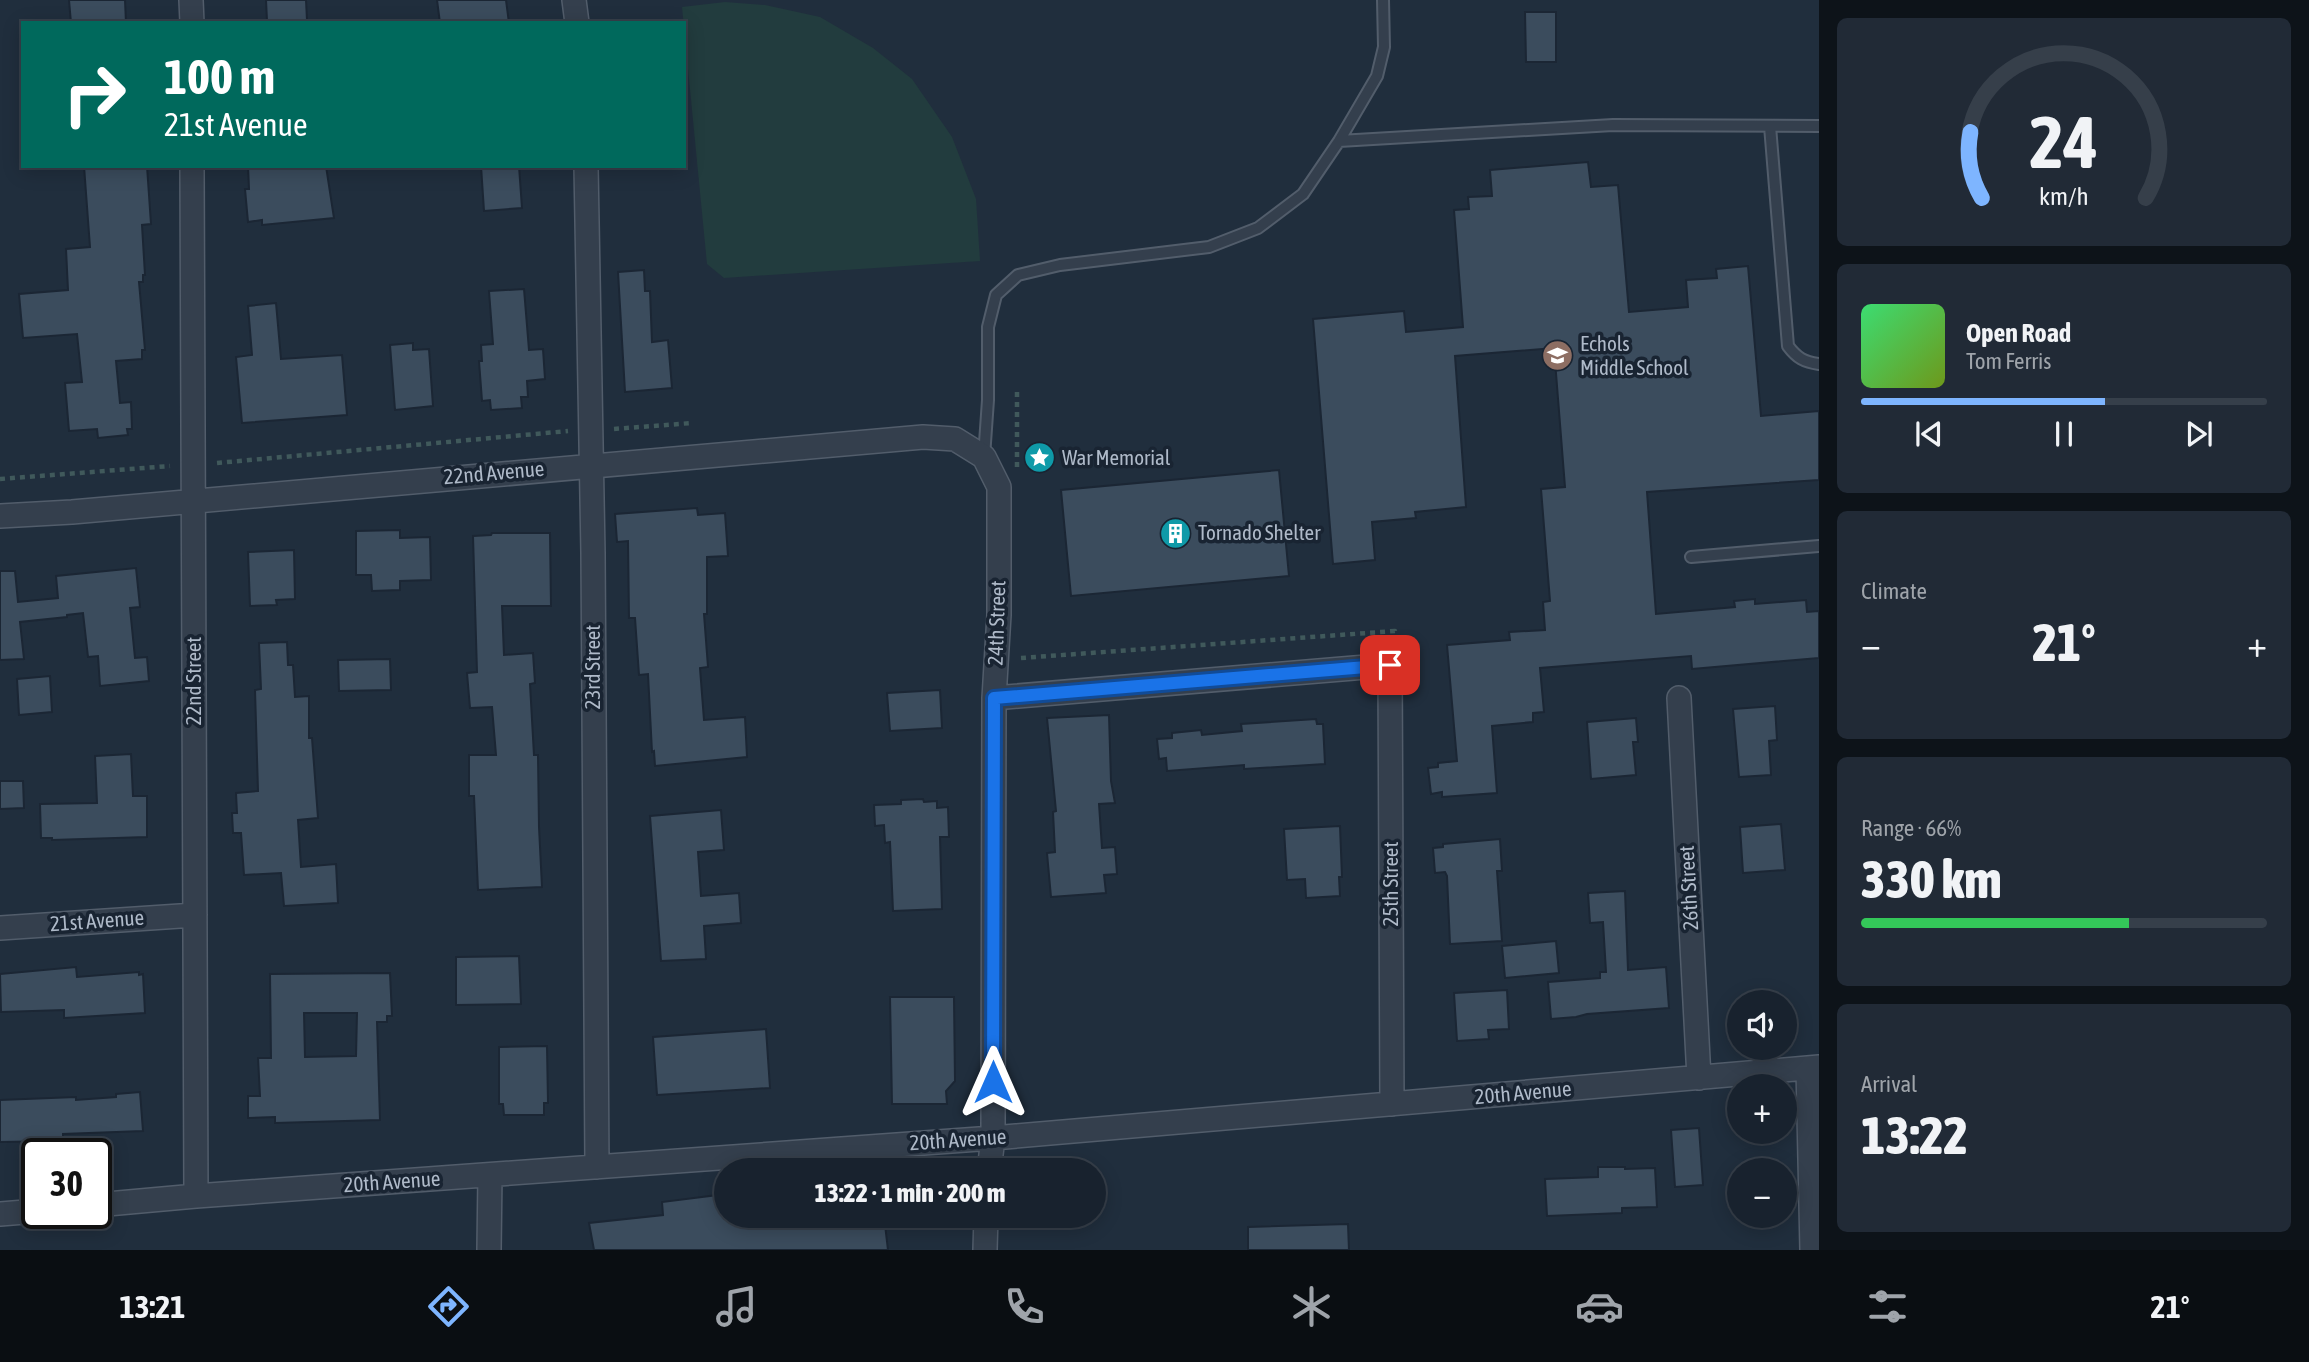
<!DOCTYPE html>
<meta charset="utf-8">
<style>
body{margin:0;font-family:"Asap Condensed",sans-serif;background:#212a36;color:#f1f3f6;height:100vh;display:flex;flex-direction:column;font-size:26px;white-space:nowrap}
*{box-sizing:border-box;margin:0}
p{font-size:23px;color:#9fa4aa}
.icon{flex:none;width:38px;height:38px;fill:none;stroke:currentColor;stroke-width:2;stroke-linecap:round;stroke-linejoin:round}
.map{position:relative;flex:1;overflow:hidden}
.side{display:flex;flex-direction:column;gap:18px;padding:18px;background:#0d1319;width:490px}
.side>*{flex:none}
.top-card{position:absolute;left:21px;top:21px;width:665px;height:147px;border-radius:0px;box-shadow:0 4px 18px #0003,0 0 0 2px #363f4a;background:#00695c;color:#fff;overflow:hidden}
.controls{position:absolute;left:1727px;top:990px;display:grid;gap:14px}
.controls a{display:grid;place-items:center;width:70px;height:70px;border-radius:50%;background:#18222e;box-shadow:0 4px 18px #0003,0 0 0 2px #363f4a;font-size:35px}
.speed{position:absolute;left:21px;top:1138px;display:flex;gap:14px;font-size:35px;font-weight:700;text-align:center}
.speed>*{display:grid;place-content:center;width:91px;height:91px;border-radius:50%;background:#18222e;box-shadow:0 4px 18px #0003,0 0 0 2px #363f4a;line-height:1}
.speed .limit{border:4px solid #111;border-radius:10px;background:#fff;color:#111}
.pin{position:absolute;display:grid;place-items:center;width:60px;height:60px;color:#fff;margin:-30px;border-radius:14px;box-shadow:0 4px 10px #0006}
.me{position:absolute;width:77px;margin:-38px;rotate:0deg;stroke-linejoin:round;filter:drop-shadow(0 0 5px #0008)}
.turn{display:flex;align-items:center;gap:24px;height:147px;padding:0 28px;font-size:32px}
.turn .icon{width:91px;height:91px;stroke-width:2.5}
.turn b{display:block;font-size:49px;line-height:60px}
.big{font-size:52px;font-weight:800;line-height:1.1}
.side .tile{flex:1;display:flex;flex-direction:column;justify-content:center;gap:10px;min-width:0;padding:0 24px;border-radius:10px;background:#212a36}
.side .dial{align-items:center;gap:0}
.dial svg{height:182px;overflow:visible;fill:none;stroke:#363f4a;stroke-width:7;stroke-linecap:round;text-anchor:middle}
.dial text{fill:#f1f3f6;stroke:none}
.song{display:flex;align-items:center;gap:21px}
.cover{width:84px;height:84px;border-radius:10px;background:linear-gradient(135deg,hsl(140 70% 55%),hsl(80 70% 35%))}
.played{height:7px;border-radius:4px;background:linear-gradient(90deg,#7eb5ff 60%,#363f4a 60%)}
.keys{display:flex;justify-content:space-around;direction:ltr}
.heat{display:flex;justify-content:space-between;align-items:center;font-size:38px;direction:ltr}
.charge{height:10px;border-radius:5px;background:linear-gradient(90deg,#34c759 66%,#363f4a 0)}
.trip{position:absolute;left:714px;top:1158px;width:392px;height:70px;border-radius:35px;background:#18222e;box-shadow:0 4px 18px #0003,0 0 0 2px #363f4a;font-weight:800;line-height:70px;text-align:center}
.menu{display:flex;height:112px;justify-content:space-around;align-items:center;background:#0a0e12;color:#9fa4aa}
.menu .icon{width:49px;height:49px}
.menu .current{color:#7eb5ff}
.menu b{font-size:32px;color:#f1f3f6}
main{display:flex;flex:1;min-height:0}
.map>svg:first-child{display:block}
</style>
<main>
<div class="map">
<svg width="1819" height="1250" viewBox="0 0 1819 1250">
<rect width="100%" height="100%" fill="#202e3d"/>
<path fill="#223c3e" d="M 725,2 L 765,5 L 820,17 L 873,48 L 912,79 L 952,137 L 976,199 L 980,261 L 724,278 L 707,264 L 682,7 Z"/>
<path fill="#3b4c5d" stroke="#1b2634" stroke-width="2" fill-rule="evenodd" d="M 69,0 L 125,0 L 126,23 L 71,23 Z
M 266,0 L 306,0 L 307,20 L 267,21 Z
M 437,0 L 506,0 L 509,23 L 440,23 Z
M 1525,12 L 1556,12 L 1556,62 L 1526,62 Z
M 1588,162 L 1591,187 L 1618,185 L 1629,312 L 1688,307 L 1686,280 L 1717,278 L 1716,269 L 1748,266 L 1761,416 L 1819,411 L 1819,480 L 1647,492 L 1656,614 L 1735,607 L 1734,601 L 1755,599 L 1755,604 L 1806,600 L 1807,612 L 1819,611 L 1819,658 L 1692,669 L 1691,656 L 1540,668 L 1544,712 L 1533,713 L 1533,722 L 1492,726 L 1497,793 L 1442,797 L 1442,792 L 1431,794 L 1428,768 L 1438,767 L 1438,763 L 1457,761 L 1447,645 L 1510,640 L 1509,632 L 1545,630 L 1543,602 L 1550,601 L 1541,489 L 1565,487 L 1554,348 L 1455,356 L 1466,507 L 1415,512 L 1416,518 L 1372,522 L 1375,560 L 1333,564 L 1313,319 L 1404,311 L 1406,332 L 1463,327 L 1454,210 L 1469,209 L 1468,197 L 1492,196 L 1490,170 Z
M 84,166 L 147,166 L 151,224 L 142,225 L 145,275 L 143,275 L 143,282 L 139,282 L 145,350 L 142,350 L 142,359 L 116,361 L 120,403 L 131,402 L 132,429 L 127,429 L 128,435 L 98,438 L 97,429 L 69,431 L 65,383 L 82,382 L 77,334 L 23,338 L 19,294 L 68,290 L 66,249 L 90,247 Z
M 248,166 L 326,166 L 334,218 L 262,225 L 262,220 L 248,222 L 245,189 L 249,189 Z
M 481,166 L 519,166 L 522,208 L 484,211 Z
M 644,270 L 645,291 L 650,291 L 652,342 L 668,340 L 672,388 L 625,392 L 618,272 Z
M 524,289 L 529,350 L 543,349 L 545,379 L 527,381 L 528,397 L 521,397 L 522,408 L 491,410 L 490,400 L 482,401 L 479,361 L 482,361 L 481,345 L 493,344 L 489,291 Z
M 276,303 L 281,359 L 342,355 L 347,415 L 242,423 L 236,357 L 252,355 L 248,306 Z
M 413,343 L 413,350 L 429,349 L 433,406 L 395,410 L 390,345 Z
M 1279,470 L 1289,576 L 1071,596 L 1061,490 Z
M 697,508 L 698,515 L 725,513 L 728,556 L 707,557 L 707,614 L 704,614 L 708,667 L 700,668 L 704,720 L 745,717 L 747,757 L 655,766 L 654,751 L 652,752 L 648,674 L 639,675 L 635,618 L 629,618 L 628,541 L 617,542 L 615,514 Z
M 400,530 L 400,538 L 430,537 L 431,580 L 400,581 L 400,590 L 372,591 L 371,575 L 356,575 L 356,531 Z
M 492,533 L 550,533 L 551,606 L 502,606 L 504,655 L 533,653 L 535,683 L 530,684 L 534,755 L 538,755 L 539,827 L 542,887 L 478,890 L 474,796 L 469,796 L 469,755 L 496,755 L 492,707 L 470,708 L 467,673 L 477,672 L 473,536 L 491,535 Z
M 294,550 L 295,599 L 276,600 L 277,605 L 250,606 L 248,552 Z
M 136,568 L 140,607 L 130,608 L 135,658 L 147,657 L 149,681 L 100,686 L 98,656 L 88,657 L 83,613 L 67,615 L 67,617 L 20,622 L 24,659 L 0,660 L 0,571 L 15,571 L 18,602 L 58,598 L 56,576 Z
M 287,642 L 288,665 L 293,665 L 295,697 L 309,696 L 309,738 L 312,738 L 318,818 L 298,820 L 301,867 L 336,864 L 338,903 L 284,906 L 281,873 L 244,875 L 241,833 L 233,833 L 232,813 L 237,813 L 236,793 L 258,791 L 255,690 L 261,689 L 259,643 Z
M 390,659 L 391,690 L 339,691 L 338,660 Z
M 50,676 L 52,712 L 19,715 L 17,679 Z
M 940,690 L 942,728 L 890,731 L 887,693 Z
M 1775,706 L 1777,740 L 1769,741 L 1771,775 L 1739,777 L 1733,709 Z
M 1109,715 L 1111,781 L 1115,803 L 1099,804 L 1102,848 L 1115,847 L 1117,874 L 1104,875 L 1106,893 L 1051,897 L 1047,853 L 1055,852 L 1053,812 L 1056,811 L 1047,718 Z
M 1636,718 L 1638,742 L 1633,742 L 1636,775 L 1591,779 L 1587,722 Z
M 1316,719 L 1317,724 L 1323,724 L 1325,764 L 1244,769 L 1244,765 L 1167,771 L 1166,758 L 1159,759 L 1157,739 L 1172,738 L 1172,733 L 1201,730 L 1202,735 L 1242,731 L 1241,724 Z
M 131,754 L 133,796 L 147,796 L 147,837 L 52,840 L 52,838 L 41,838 L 40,804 L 97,803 L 95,756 Z
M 0,781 L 23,781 L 24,808 L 0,809 Z
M 923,799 L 924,802 L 937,801 L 937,808 L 948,807 L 949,837 L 940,837 L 942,909 L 893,911 L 890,842 L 885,843 L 884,825 L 875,826 L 874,805 L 901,804 L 901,800 Z
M 721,810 L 724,850 L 698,852 L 701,896 L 739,893 L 741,923 L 704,926 L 706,959 L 661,961 L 650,816 Z
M 1781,824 L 1785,870 L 1743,873 L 1740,827 Z
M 1340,826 L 1342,877 L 1339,877 L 1340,896 L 1306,898 L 1305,879 L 1287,880 L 1284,829 Z
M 1500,839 L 1502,871 L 1497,871 L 1502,941 L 1450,944 L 1447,876 L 1445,872 L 1435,873 L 1433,848 L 1443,847 L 1443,844 Z
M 1625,891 L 1628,970 L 1666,967 L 1669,1008 L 1587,1014 L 1576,1017 L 1551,1019 L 1548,982 L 1600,978 L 1600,972 L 1606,972 L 1603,922 L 1590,923 L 1588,893 Z
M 1556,941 L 1559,973 L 1505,978 L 1502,946 Z
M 519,956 L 521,1004 L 456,1005 L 456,957 Z
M 76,967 L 77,977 L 139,972 L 139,975 L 143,974 L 145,1013 L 64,1018 L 64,1010 L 1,1012 L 0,974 Z
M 390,973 L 392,1016 L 387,1016 L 387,1022 L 377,1022 L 380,1120 L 275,1123 L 275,1117 L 248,1118 L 248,1096 L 260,1096 L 258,1058 L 271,1058 L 270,974 ZM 304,1013 L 357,1013 L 356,1056 L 305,1057 Z
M 1507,990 L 1509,1029 L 1488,1030 L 1489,1039 L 1457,1041 L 1454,993 Z
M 890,997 L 954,997 L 955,1081 L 946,1091 L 947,1104 L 892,1104 Z
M 766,1029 L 770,1088 L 657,1095 L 653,1037 Z
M 547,1046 L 548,1103 L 544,1103 L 544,1115 L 504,1115 L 503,1104 L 499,1104 L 499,1047 Z
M 140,1092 L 143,1131 L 63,1134 L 63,1141 L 0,1142 L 0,1100 L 76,1097 L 76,1100 L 116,1097 L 116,1094 Z
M 1699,1128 L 1703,1185 L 1675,1187 L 1671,1130 Z
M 1598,1167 L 1625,1167 L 1625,1169 L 1655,1168 L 1657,1207 L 1622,1208 L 1622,1213 L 1547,1216 L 1545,1179 L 1598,1177 Z
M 726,1194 L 726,1216 L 884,1216 L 888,1250 L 594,1250 L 589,1223 L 663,1215 L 662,1202 Z
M 1348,1224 L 1349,1250 L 1248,1250 L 1248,1227 Z"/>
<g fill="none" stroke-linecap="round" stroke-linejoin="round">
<defs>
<path id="lane" d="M 1770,126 L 1788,346 C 1797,358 1804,362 1819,364
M 1339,141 L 1613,125 L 1819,126
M 984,457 L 988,400 L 988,327 L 996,295 L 1018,275 L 1060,265 L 1209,247 L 1258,228 L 1303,194 L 1339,141 L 1377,76 L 1384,47 L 1383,0
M 1691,557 L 1819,546"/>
<path id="street" d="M 191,0 L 192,23
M 574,0 L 577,23
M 192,166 L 196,1196
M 586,166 L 593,553 L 597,1167
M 0,516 L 72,512 L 923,437 L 955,439 L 984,457 L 999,487 L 999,615 L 994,698 L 993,1138 L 989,1171
M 994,698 L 1390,665 L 1392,1104
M 1679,698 L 1699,1078
M 0,928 L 195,915
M 1808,1068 L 1812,1250
M 96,1205 L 196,1196 L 993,1138 L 1819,1067
M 0,1214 L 37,1211
M 489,1250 L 490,1175
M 985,1250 L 986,1216"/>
</defs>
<use href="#lane" stroke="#525d6b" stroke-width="14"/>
<use href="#street" stroke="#525d6b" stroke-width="26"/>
<path stroke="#40595b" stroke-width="4.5" stroke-dasharray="5 5" stroke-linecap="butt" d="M 614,429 L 692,423
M 217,463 L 568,431
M 1017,467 L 1017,391
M 0,479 L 170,466
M 1021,658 L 1395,631 L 1396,643"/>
<use href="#lane" stroke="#343f4d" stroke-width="10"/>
<use href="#street" stroke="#343f4d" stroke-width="23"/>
</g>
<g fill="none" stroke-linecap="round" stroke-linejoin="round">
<defs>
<path id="route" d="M 993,1082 L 994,698 L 1390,665"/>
</defs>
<use href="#route" stroke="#114b97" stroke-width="18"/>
<use href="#route" stroke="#1a73e8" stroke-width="12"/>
</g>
<defs>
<symbol id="school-disc" viewBox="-11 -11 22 22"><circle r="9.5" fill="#8d6e63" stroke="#192432"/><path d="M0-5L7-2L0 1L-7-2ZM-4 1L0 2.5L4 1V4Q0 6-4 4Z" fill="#fff"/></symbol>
<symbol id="sight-disc" viewBox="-11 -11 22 22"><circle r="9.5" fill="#0f9aa8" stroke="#192432"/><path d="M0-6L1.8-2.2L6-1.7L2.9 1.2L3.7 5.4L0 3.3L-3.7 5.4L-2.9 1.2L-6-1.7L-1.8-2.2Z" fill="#fff"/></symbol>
<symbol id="building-disc" viewBox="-11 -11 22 22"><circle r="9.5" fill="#0f9aa8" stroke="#192432"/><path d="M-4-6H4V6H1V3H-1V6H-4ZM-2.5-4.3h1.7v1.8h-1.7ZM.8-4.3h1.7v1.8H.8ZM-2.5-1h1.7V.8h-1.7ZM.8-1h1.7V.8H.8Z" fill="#fff"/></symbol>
</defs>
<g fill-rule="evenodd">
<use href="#school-disc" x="1540" y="338" width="35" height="35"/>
<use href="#sight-disc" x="1022" y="440" width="35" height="35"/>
<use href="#building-disc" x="1158" y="516" width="35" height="35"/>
</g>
<g text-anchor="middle" stroke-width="7" stroke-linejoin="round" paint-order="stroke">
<g font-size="21" fill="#afbac9" stroke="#192432" text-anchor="start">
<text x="1580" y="351">Echols<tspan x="1580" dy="24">Middle School</tspan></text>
<text x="1062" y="465">War Memorial</text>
<text x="1198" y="540">Tornado Shelter</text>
</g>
<g font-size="21" fill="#afbac9" stroke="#192432">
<text transform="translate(494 473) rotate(-5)" y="7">22nd Avenue</text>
<text transform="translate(997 623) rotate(-88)" y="7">24th Street</text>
<text transform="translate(593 667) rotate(-90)" y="7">23rd Street</text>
<text transform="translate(194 681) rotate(-90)" y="7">22nd Street</text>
<text transform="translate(1391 884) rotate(-90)" y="7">25th Street</text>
<text transform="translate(1689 888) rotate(-93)" y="7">26th Street</text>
<text transform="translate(97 921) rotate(-4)" y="7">21st Avenue</text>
<text transform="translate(1523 1093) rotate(-5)" y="7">20th Avenue</text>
<text transform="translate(958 1140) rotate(-4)" y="7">20th Avenue</text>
<text transform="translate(392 1182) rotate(-4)" y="7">20th Avenue</text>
</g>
</g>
</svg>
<div class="controls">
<a><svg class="icon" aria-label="sound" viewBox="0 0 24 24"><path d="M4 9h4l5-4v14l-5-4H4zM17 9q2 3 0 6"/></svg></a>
<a>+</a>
<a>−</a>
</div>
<div class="speed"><div class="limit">30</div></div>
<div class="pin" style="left:1390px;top:665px;background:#d93025"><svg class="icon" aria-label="arrive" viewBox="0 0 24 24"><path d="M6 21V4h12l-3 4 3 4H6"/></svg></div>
<svg class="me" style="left:993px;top:1082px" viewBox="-20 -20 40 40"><path d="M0-17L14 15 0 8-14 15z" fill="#1a73e8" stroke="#fff" stroke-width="4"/></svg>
<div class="trip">13:22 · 1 min · 200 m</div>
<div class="top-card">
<div class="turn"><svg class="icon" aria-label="right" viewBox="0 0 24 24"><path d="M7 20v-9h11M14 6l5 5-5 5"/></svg><div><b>100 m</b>21st Avenue</div></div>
</div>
</div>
<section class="side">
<div class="tile dial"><svg viewBox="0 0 100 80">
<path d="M14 69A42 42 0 1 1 86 69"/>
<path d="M14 69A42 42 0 0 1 9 40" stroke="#7eb5ff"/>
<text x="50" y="56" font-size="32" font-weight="700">24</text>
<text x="50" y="72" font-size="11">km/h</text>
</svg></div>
<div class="tile">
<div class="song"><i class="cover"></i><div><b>Open Road</b><p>Tom Ferris</p></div></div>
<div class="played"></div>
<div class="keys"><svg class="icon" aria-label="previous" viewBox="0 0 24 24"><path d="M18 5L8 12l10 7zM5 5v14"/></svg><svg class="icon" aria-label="pause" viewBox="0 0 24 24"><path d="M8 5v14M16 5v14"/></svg><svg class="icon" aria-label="next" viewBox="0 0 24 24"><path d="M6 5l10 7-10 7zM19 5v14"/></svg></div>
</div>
<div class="tile"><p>Climate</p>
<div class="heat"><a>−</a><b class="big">21°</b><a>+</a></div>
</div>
<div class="tile"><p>Range · 66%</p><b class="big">330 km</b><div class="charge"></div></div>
<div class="tile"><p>Arrival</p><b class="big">13:22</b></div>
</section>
</main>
<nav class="menu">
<b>13:21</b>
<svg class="icon current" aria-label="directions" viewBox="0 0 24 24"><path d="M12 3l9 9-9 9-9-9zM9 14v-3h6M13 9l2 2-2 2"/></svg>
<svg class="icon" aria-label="music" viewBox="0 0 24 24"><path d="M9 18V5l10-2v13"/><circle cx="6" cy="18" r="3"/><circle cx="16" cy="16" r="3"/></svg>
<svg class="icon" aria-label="phone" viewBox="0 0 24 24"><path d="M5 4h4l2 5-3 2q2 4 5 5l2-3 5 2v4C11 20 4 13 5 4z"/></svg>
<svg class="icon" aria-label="climate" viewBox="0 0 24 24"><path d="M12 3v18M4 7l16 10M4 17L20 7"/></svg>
<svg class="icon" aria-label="car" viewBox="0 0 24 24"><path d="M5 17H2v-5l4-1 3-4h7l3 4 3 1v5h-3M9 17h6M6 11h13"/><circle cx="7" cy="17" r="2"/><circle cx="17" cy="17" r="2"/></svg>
<svg class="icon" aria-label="filters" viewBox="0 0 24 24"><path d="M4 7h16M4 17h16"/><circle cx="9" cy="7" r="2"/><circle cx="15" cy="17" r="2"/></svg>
<b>21°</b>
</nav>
